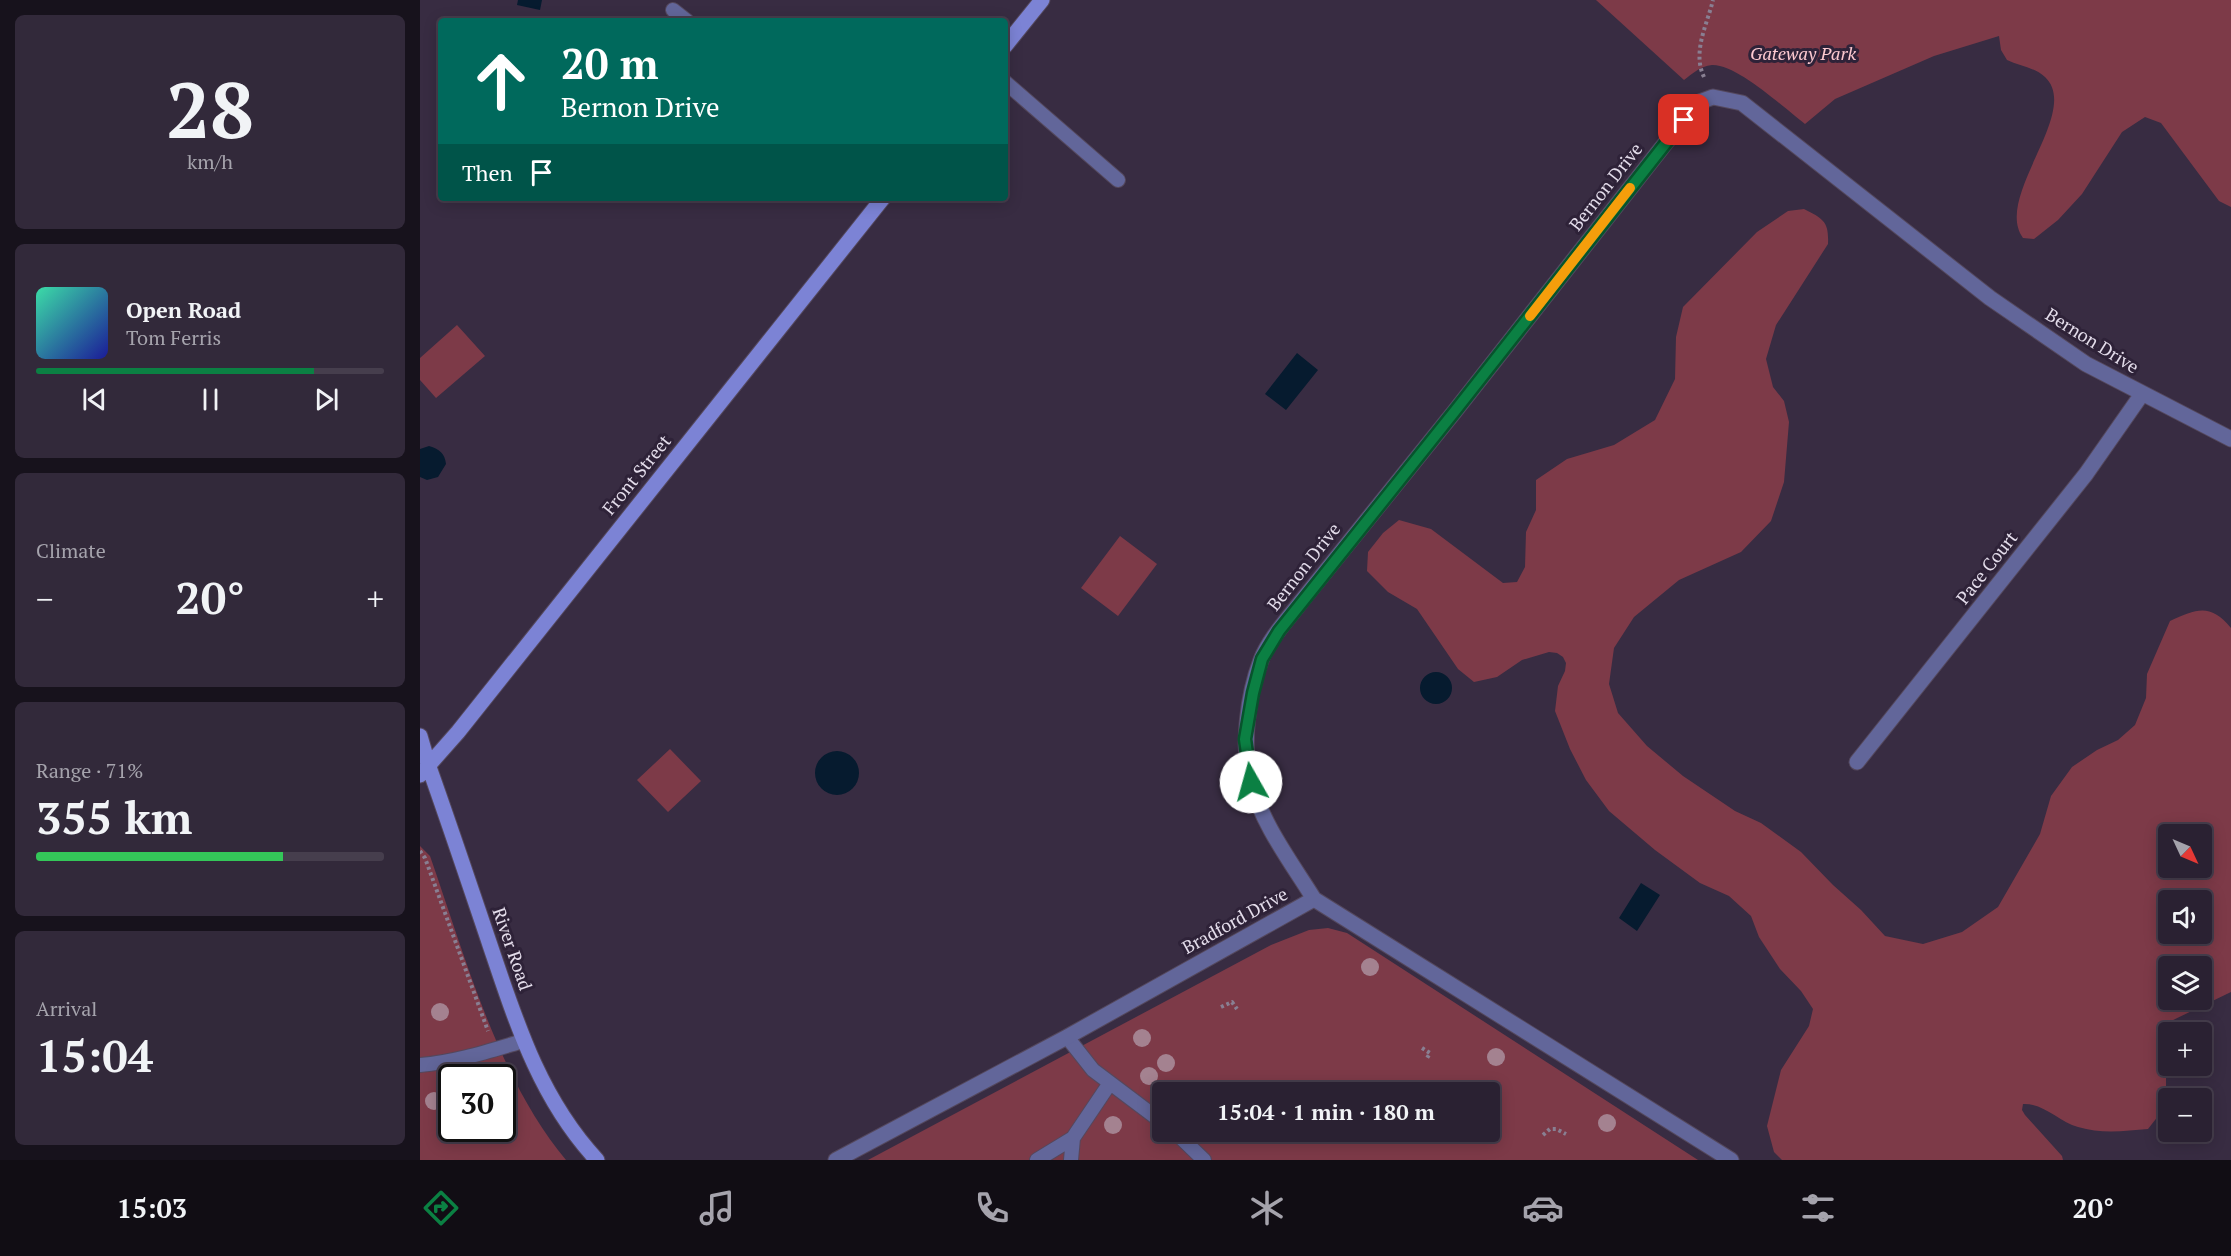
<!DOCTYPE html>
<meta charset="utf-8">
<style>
body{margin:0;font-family:"PT Serif",serif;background:#32293a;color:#f1f3f6;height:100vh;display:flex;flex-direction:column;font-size:22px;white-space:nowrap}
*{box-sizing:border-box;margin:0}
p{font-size:20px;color:#a5a3ac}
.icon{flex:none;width:33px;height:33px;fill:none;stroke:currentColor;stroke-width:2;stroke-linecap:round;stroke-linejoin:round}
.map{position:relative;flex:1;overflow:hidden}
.drawer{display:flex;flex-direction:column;gap:15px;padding:15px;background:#17121c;width:420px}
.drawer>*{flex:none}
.guide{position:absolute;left:18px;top:18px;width:570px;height:183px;border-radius:6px;box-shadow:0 3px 15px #0003,0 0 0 2px #463e4d;background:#00695c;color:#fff;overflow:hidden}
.needle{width:39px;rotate:134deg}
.controls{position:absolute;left:1738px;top:824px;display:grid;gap:12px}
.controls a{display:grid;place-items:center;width:54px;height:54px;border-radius:6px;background:#2a2132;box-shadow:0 3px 15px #0003,0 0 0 2px #463e4d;font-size:30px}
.speed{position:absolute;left:18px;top:1064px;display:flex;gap:12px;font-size:30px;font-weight:700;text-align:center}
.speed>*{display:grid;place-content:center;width:78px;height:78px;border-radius:50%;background:#2a2132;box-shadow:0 3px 15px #0003,0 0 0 2px #463e4d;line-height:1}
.speed .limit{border:3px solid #111;border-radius:9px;background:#fff;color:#111}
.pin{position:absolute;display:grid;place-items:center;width:51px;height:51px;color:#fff;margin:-26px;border-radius:12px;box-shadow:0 3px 9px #0006}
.me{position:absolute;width:66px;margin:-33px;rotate:353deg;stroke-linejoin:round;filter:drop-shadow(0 0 4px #0008)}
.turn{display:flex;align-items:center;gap:21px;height:126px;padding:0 24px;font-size:27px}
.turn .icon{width:78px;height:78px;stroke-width:2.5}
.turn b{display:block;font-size:42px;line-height:51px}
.then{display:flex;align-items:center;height:57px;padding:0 24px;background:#0003;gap:12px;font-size:22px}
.big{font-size:45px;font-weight:700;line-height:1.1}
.drawer .tile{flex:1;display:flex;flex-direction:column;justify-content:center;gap:9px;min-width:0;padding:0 21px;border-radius:9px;background:#32293a}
.drawer .dial{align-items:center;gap:0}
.dial b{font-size:78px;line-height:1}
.song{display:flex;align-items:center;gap:18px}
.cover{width:72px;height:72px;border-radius:9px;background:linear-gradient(135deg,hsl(160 70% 55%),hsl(240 70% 35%))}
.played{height:6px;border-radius:3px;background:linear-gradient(90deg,#0b8043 80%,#463e4d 80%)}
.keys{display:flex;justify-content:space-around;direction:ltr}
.heat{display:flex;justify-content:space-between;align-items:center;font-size:33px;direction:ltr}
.charge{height:9px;border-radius:4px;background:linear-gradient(90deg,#34c759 71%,#463e4d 0)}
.trip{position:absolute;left:732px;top:1082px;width:348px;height:60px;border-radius:6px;background:#2a2132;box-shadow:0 3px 15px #0003,0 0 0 2px #463e4d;font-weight:700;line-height:60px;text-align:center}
.tabs{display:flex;height:96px;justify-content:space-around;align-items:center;background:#110d14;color:#a5a3ac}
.tabs .icon{width:42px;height:42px}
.tabs .selected{color:#0b8043}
.tabs b{font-size:27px;color:#f1f3f6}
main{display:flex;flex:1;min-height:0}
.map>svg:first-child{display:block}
</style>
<main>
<section class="drawer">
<div class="tile dial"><b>28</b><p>km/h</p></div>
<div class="tile">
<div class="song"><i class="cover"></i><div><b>Open Road</b><p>Tom Ferris</p></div></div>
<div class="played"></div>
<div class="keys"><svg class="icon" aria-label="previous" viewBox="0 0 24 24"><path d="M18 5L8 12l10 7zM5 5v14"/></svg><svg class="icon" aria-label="pause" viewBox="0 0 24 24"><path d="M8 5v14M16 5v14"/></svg><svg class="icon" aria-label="next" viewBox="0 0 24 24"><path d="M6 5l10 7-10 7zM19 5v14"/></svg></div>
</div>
<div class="tile"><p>Climate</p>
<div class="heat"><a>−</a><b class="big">20°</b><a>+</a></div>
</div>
<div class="tile"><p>Range · 71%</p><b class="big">355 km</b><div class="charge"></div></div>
<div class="tile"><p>Arrival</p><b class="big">15:04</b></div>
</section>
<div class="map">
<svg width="1811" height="1160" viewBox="0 0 1811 1160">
<rect width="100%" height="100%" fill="#382c42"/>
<path fill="#7d3a48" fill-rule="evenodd" d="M 1176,0 L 1811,0 L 1811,207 L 1799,201 L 1741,123 L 1725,117 L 1702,132 L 1662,194 L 1638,220 L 1614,239 L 1603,238 C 1573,197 1662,112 1625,77 C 1614,67 1599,66 1587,60 L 1581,50 L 1579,36 L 1514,56 L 1415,99 L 1385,124 C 1364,108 1317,64 1292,65 C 1280,66 1272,74 1264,80 Z
M 1384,209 C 1404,219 1409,222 1408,244 L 1356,325 L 1346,359 L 1353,387 L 1364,401 L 1369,422 L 1364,482 L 1351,521 L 1321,552 L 1259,580 L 1214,617 L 1194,648 L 1189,684 L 1198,713 L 1227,746 L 1263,776 L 1315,811 L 1341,823 L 1381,852 L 1413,885 L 1441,910 L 1465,936 L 1503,944 L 1542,932 L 1578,907 L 1620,834 L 1631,796 L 1652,767 L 1677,750 L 1698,740 L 1715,725 L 1726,698 L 1727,674 L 1750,621 C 1777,609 1790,603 1811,628 L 1811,992 L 1749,1022 L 1739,1035 L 1739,1052 L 1746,1078 L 1746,1106 L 1728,1129 C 1705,1131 1681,1134 1658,1127 C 1639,1122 1624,1103 1603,1104 L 1602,1110 L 1605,1115 L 1642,1156 L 1643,1160 L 1362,1160 L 1354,1152 L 1347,1126 L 1361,1070 L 1389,1026 L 1393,1009 L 1381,991 L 1360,969 L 1339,937 L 1331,916 L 1309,896 L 1280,883 L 1235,850 L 1189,811 L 1166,780 L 1150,749 L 1135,711 L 1138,686 L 1145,671 L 1146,663 L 1143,657 L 1137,653 L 1129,652 L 1102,660 L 1077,677 L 1054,682 L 1038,669 L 997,609 L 968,592 L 947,571 L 948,552 L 963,533 L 979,520 L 1011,529 L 1083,583 L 1097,582 L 1105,567 L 1106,532 L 1116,510 L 1116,480 L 1147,459 L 1194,445 L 1235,420 L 1255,379 L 1256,337 L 1263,307 L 1337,232 L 1368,211 ZM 1749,834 L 1782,834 L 1782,867 L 1749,867 ZM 1749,900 L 1782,900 L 1782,933 L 1749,933 ZM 1749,966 L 1782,966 L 1782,999 L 1749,999 Z
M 37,325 L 65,356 L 16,398 L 0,380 L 0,358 Z
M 700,536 L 737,564 L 698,616 L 661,588 Z
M 250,749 L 281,781 L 248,812 L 217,780 Z
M 0,846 L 10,856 C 45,956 78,1079 146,1160 L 0,1160 ZM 32,1077 L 82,1077 L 82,1128 L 32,1128 Z
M 908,928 L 927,933 L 1278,1160 L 448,1160 L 851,945 L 889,930 ZM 742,1092 L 1070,1092 L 1070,1131 L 742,1131 Z"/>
<path fill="#061b2f" d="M 98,0 L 122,0 L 120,10 L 97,5 Z
M 877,353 L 898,370 L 866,410 L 845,394 Z
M 9,446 C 20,449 25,454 26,464 L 18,477 L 7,480 L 0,477 L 0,449 Z
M1000 688a16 16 0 1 1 32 0a16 16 0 1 1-32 0Z
M395 773a22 22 0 1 1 44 0a22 22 0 1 1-44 0Z
M 1221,883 L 1240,895 L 1217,931 L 1199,918 Z"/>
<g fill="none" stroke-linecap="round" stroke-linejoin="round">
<defs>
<path id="lane" d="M 253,10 L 267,21
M 585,82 L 698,180
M 647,1037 L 673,1070 L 742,1122
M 0,1065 C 36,1062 69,1051 103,1041
M 754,1131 L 784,1160
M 617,1160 L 653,1138 L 690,1083
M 651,1160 L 653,1138"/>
<path id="street" d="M 1437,762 L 1666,474 L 1722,394
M 894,899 C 871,862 842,824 831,782 C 821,746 828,694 841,660 C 849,639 867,620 880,603 L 1035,411 L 1277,103 L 1293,97 L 1322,103 L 1570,298 L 1666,364 L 1811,439
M 416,1160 L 647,1037 L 894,899 L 1311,1160"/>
<path id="secondary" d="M 585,46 L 622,0
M 0,736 L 9,767 C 30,826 50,886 70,945 C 96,1022 120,1099 177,1160
M 0,775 L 38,732 L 463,198"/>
</defs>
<use href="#lane" stroke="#54485d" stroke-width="16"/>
<use href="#street" stroke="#54485d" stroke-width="17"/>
<use href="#secondary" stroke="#54485d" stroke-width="17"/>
<path stroke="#897f92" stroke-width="4" stroke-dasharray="3 3" stroke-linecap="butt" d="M 1284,77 C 1272,52 1287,25 1293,0
M 0,851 L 5,858 L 68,1031
M 801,1007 L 812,1002 L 817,1009
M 1002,1048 L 1010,1053 L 1006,1060
M 1123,1135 L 1130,1129 L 1136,1129 L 1146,1134"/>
<use href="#lane" stroke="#62669a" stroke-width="14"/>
<use href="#street" stroke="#62669a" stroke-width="15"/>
<use href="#secondary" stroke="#7c83d5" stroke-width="15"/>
</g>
<g fill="#a48290">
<circle cx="950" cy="967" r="9"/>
<circle cx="20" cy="1012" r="9"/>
<circle cx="722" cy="1038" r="9"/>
<circle cx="1076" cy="1057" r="9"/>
<circle cx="746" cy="1063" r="9"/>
<circle cx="729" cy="1076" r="9"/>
<circle cx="14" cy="1101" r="9"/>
<circle cx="1187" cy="1123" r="9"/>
<circle cx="693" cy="1125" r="9"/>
</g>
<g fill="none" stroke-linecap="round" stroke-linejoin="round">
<defs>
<path id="route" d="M 831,782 L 825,739 L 833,693 L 842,659 L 859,631 L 1035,411 L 1264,120"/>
</defs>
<use href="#route" stroke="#07532c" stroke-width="15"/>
<use href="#route" stroke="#0b8043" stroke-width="10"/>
<path stroke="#f59e0b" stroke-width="10" d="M 1110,316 L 1210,188"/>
</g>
<g text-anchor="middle" stroke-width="6" stroke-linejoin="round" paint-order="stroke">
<g font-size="18" font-style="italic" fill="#fdc9d0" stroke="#2e2238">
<text x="1383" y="60">Gateway Park</text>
</g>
<g font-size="18" fill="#e4ddeb" stroke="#2e2238">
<text transform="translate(1186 187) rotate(-52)" y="6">Bernon Drive</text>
<text transform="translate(1672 341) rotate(32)" y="6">Bernon Drive</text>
<text transform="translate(217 475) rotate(-51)" y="6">Front Street</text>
<text transform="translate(884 567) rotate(-52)" y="6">Bernon Drive</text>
<text transform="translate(1567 568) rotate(-52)" y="6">Pace Court</text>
<text transform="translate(815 921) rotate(-29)" y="6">Bradford Drive</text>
<text transform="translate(92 949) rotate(71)" y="6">River Road</text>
</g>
</g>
</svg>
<div class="controls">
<a><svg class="needle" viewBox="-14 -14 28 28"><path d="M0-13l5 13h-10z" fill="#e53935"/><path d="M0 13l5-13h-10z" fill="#a5a3ac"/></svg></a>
<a><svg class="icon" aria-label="sound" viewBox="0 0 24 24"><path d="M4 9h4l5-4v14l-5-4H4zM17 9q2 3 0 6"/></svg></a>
<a><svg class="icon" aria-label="layers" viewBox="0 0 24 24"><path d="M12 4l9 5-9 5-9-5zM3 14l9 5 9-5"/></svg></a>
<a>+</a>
<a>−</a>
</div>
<div class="speed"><div class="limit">30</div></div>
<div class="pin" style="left:1264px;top:120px;background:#d93025"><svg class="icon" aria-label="arrive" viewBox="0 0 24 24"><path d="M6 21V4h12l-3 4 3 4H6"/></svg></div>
<svg class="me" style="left:831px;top:782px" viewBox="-20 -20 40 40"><circle r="19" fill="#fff"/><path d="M0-13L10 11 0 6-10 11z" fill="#0b8043"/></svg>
<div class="trip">15:04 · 1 min · 180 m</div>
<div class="guide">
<div class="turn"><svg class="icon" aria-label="ahead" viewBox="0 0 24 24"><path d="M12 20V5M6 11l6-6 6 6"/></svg><div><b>20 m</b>Bernon Drive</div></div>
<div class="then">Then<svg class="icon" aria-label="arrive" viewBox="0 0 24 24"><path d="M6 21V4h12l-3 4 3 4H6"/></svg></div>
</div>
</div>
</main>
<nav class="tabs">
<b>15:03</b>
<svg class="icon selected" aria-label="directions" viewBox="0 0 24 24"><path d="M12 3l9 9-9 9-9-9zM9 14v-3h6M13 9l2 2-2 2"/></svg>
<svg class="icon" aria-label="music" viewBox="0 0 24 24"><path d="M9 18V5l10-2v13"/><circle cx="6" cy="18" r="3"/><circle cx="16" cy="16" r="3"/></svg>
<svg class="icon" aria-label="phone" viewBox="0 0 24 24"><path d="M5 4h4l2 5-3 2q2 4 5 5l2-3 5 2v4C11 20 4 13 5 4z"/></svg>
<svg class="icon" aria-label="climate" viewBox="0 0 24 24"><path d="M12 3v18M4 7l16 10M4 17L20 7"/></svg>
<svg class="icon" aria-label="car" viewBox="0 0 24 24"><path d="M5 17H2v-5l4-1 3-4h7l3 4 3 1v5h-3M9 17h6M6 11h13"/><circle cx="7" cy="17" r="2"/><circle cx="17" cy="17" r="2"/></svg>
<svg class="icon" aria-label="filters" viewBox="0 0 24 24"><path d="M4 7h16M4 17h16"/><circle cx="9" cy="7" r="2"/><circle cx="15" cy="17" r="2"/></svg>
<b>20°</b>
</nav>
